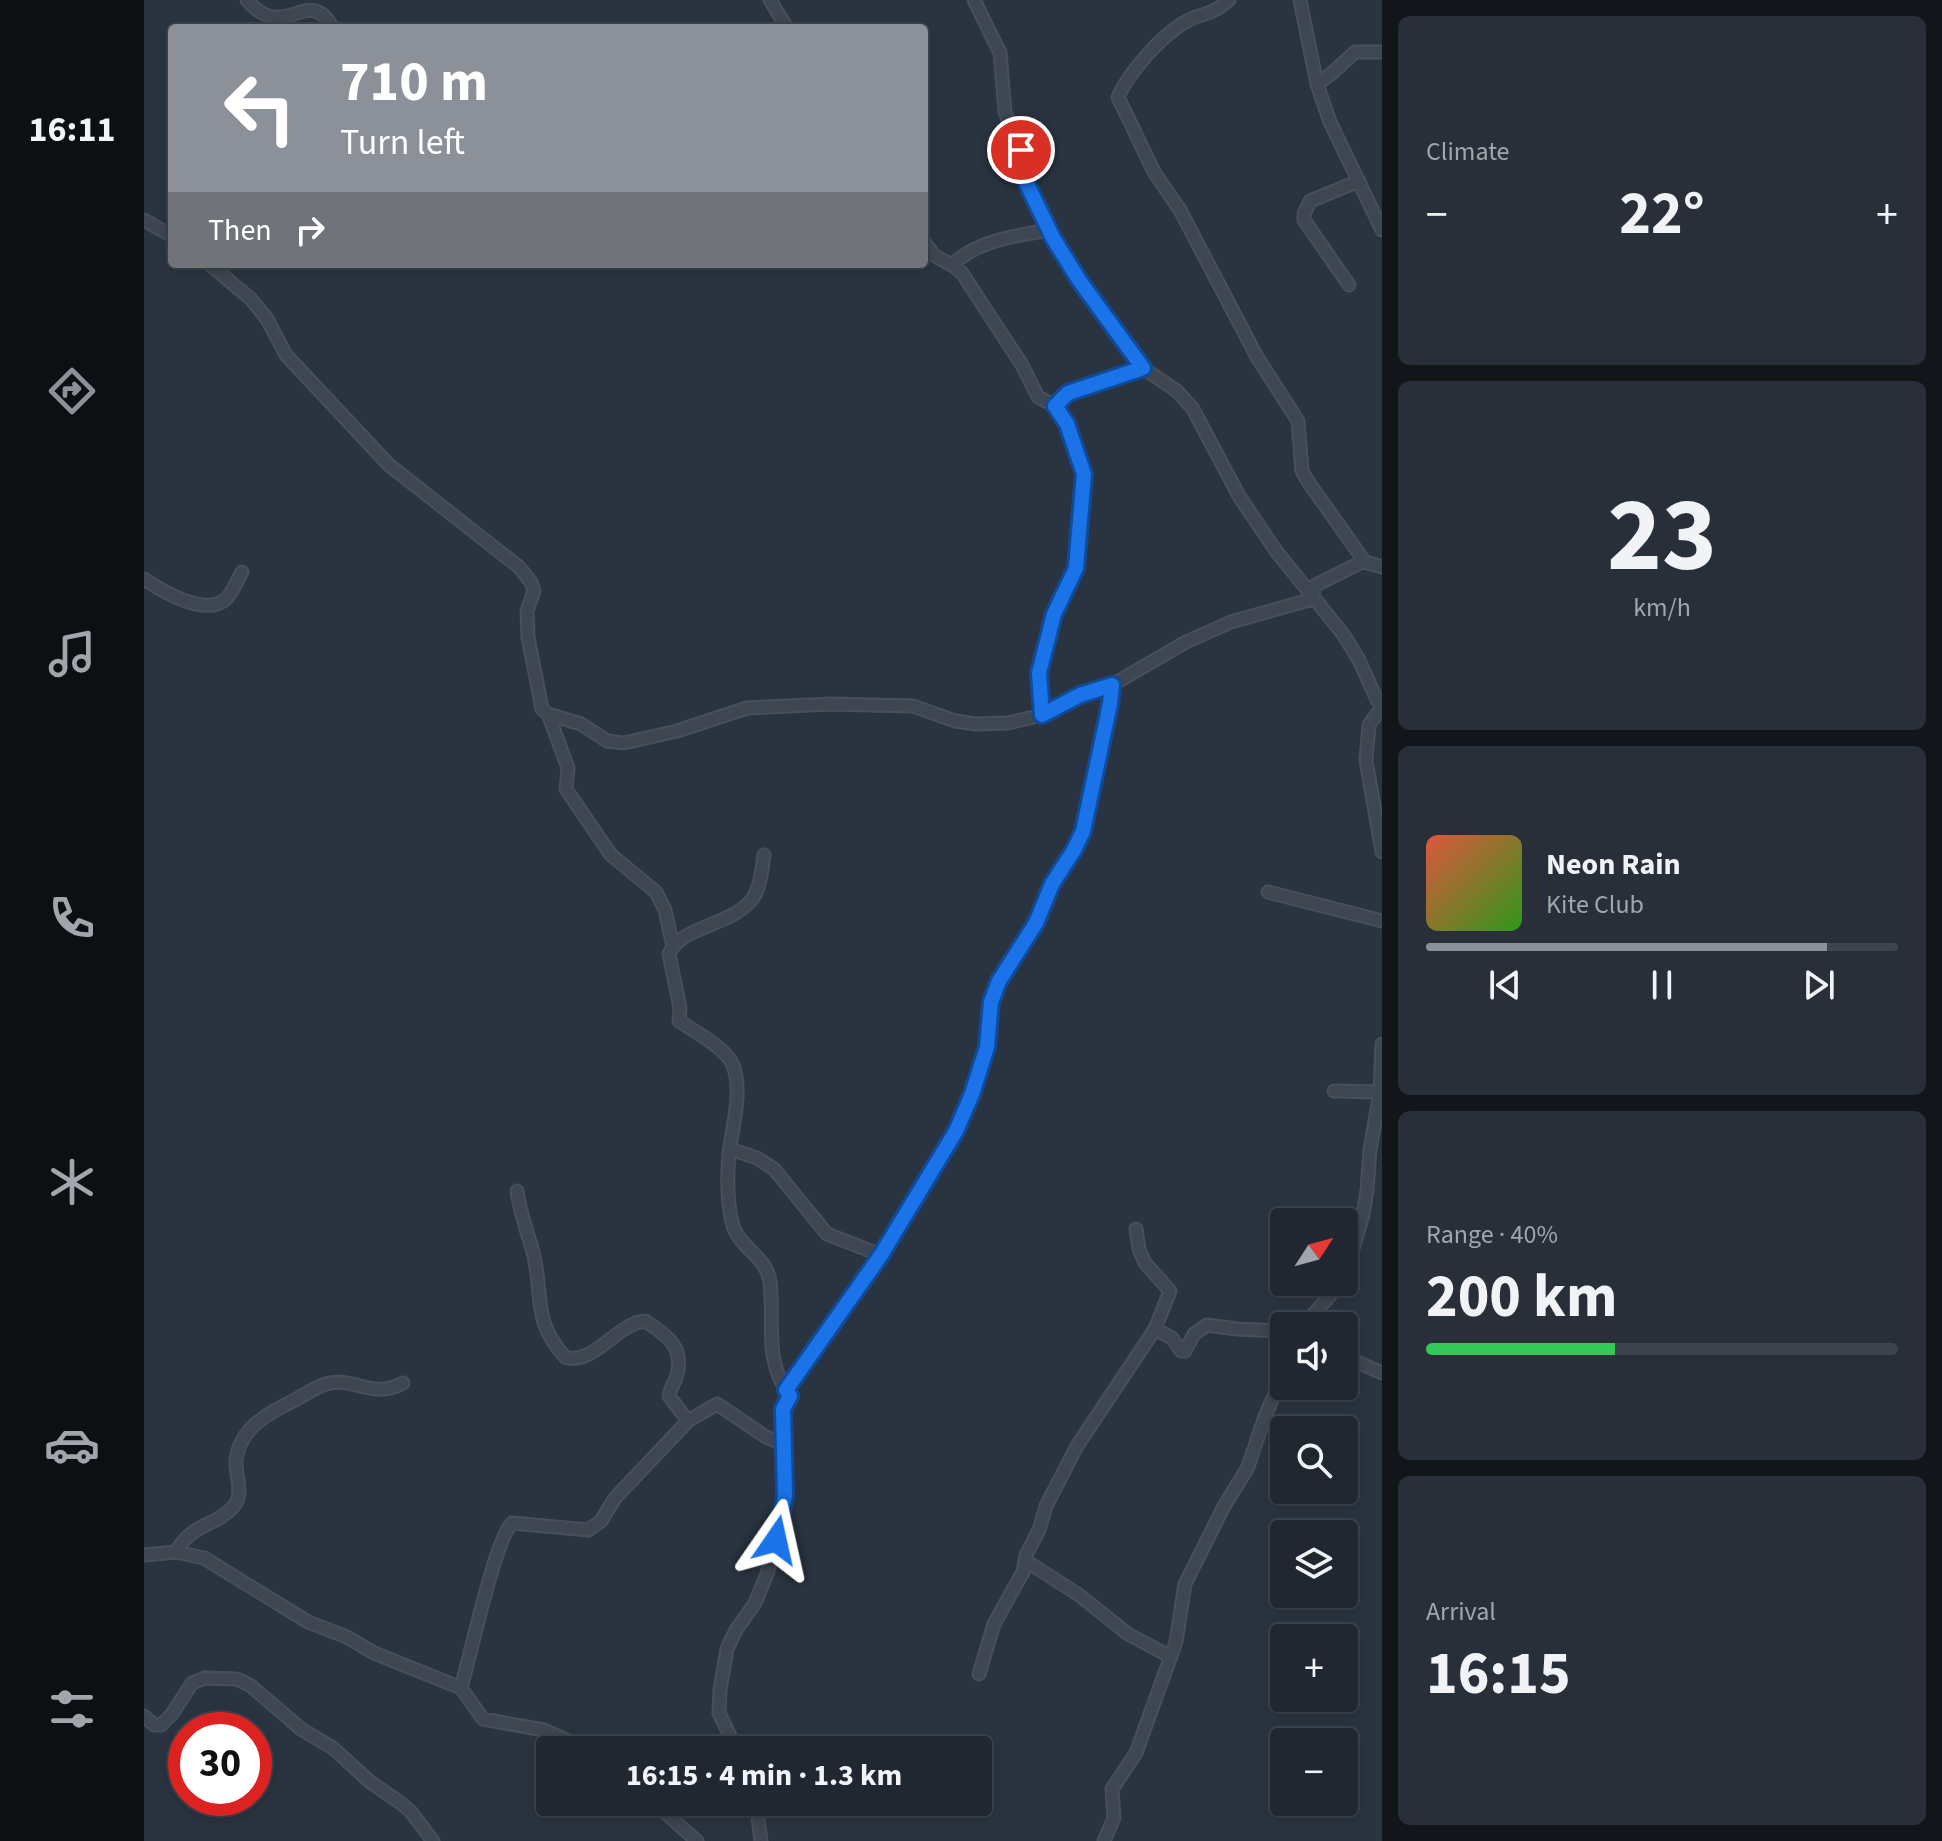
<!DOCTYPE html>
<meta charset="utf-8">
<style>
body{margin:0;font-family:"Source Sans 3",sans-serif;background:#282f38;color:#f1f3f6;height:100vh;display:flex;flex-direction:column;font-size:30px;white-space:nowrap}
*{box-sizing:border-box;margin:0}
p{font-size:26px;color:#a2a5ab}
.icon{flex:none;width:44px;height:44px;fill:none;stroke:currentColor;stroke-width:2;stroke-linecap:round;stroke-linejoin:round}
.map{position:relative;flex:1;overflow:hidden}
.details{display:flex;flex-direction:column;gap:16px;padding:16px;background:#12151a;width:560px}
.details>*{flex:none}
.guide{position:absolute;left:24px;top:24px;width:760px;height:244px;border-radius:8px;box-shadow:0 4px 12px #0003,0 0 0 2px #3d444c;background:#8c9099;color:#fff;overflow:hidden}
.needle{width:52px;rotate:54deg}
.tools{position:absolute;left:1126px;top:1208px;display:grid;gap:16px}
.tools a{display:grid;place-items:center;width:88px;height:88px;border-radius:8px;background:#202730;box-shadow:0 4px 12px #0003,0 0 0 2px #3d444c;font-size:40px}
.speed{position:absolute;left:24px;top:1712px;display:flex;gap:16px;font-size:40px;font-weight:700;text-align:center}
.speed>*{display:grid;place-content:center;width:104px;height:104px;border-radius:50%;background:#202730;box-shadow:0 4px 12px #0003,0 0 0 2px #3d444c;line-height:1}
.speed .limit{border:12px solid #d22;background:#fff;color:#111}
.pin{position:absolute;display:grid;place-items:center;width:68px;height:68px;color:#fff;margin:-34px;border:4px solid #fff;border-radius:50%;box-shadow:0 2px 8px #0007}
.me{position:absolute;width:88px;margin:-44px;rotate:11deg;stroke-linejoin:round;filter:drop-shadow(0 0 6px #0008)}
.turn{display:flex;align-items:center;gap:28px;height:168px;padding:0 40px;font-size:36px}
.turn .icon{width:104px;height:104px;stroke-width:2.5}
.turn b{display:block;font-size:56px;line-height:68px}
.then{display:flex;align-items:center;height:76px;padding:0 40px;background:#0003;gap:16px;font-size:30px}
.big{font-size:60px;font-weight:700;line-height:1.1}
.details .card{flex:1;display:flex;flex-direction:column;justify-content:center;gap:12px;min-width:0;padding:0 28px;border-radius:12px;background:#282f38}
.details .dial{align-items:center;gap:0}
.dial b{font-size:104px;line-height:1}
.song{display:flex;align-items:center;gap:24px}
.cover{width:96px;height:96px;border-radius:12px;background:linear-gradient(135deg,hsl(10 70% 55%),hsl(110 70% 35%))}
.played{height:8px;border-radius:4px;background:linear-gradient(90deg,#8c9099 85%,#3d444c 85%)}
.keys{display:flex;justify-content:space-around;direction:ltr}
.heat{display:flex;justify-content:space-between;align-items:center;font-size:44px;direction:ltr}
.charge{height:12px;border-radius:6px;background:linear-gradient(90deg,#34c759 40%,#3d444c 0)}
.trip{position:absolute;left:392px;top:1736px;width:456px;height:80px;border-radius:8px;background:#202730;box-shadow:0 4px 12px #0003,0 0 0 2px #3d444c;font-weight:700;line-height:80px;text-align:center}
main{display:flex;flex:1;min-height:0}
.menu{display:flex;flex-direction:column;width:144px;justify-content:space-around;align-items:center;background:#0d1013;color:#a2a5ab}
.menu .icon{width:56px;height:56px}
.menu .on{color:#8c9099}
.menu b{font-size:36px;color:#f1f3f6}
.map>svg:first-child{display:block}
</style>
<main>
<nav class="menu">
<b>16:11</b>
<svg class="icon on" aria-label="directions" viewBox="0 0 24 24"><path d="M12 3l9 9-9 9-9-9zM9 14v-3h6M13 9l2 2-2 2"/></svg>
<svg class="icon" aria-label="music" viewBox="0 0 24 24"><path d="M9 18V5l10-2v13"/><circle cx="6" cy="18" r="3"/><circle cx="16" cy="16" r="3"/></svg>
<svg class="icon" aria-label="phone" viewBox="0 0 24 24"><path d="M5 4h4l2 5-3 2q2 4 5 5l2-3 5 2v4C11 20 4 13 5 4z"/></svg>
<svg class="icon" aria-label="climate" viewBox="0 0 24 24"><path d="M12 3v18M4 7l16 10M4 17L20 7"/></svg>
<svg class="icon" aria-label="car" viewBox="0 0 24 24"><path d="M5 17H2v-5l4-1 3-4h7l3 4 3 1v5h-3M9 17h6M6 11h13"/><circle cx="7" cy="17" r="2"/><circle cx="17" cy="17" r="2"/></svg>
<svg class="icon" aria-label="filters" viewBox="0 0 24 24"><path d="M4 7h16M4 17h16"/><circle cx="9" cy="7" r="2"/><circle cx="15" cy="17" r="2"/></svg>
</nav>
<div class="map">
<svg width="1238" height="1841" viewBox="0 0 1238 1841">
<rect width="100%" height="100%" fill="#2a3440"/>
<g fill="none" stroke-linecap="round" stroke-linejoin="round">
<defs>
<path id="street" d="M 103,0 C 134,37 156,1 176,13 C 182,16 186,23 189,28
M 626,0 L 643,28
M 830,0 L 856,53 L 861,112 L 877,150 L 882,182 L 909,238 L 935,280 L 999,368 L 1033,391 L 1049,409 L 1095,496 L 1132,551 L 1199,634 L 1215,660 L 1233,700 L 1238,702
M 1085,0 C 1066,17 1058,12 1041,22 C 1017,36 985,72 974,97 L 1010,172 L 1036,210 L 1113,357 L 1154,421 L 1158,471 L 1165,483 L 1221,562
M 1156,0 L 1173,84 L 1186,122 L 1238,230
M 1173,84 L 1187,74 L 1211,52 L 1238,52
M 0,220 L 28,236
M 905,230 C 871,236 834,240 808,265 L 818,273 L 878,365 L 894,397 L 911,406 L 924,393 L 999,368
M 780,242 L 791,256 L 808,265
M 65,264 L 107,299 L 123,319 L 142,355 L 245,465 L 375,567 L 387,582 L 390,591 L 383,611 L 384,637 L 398,709 L 404,714 L 437,724 L 463,741 L 480,743 L 533,731 L 603,708 L 686,704 L 769,706 L 811,721 L 832,724 L 864,723 L 898,715 L 936,695 L 968,685 L 1042,642 L 1087,622 L 1169,599 L 1170,586 L 1216,563 L 1221,562 L 1238,567
M 1205,285 L 1160,220 L 1160,214 L 1166,201 L 1215,181
M 0,579 C 18,591 61,617 82,599 C 89,592 93,581 98,572
M 1238,707 L 1225,725 L 1222,760 L 1238,852
M 404,714 L 424,768 L 422,789 L 467,855 L 512,892 L 521,910 L 529,946
M 898,715 L 895,673 L 910,614 L 920,597 L 932,568 L 940,474 L 923,424 L 911,406
M 620,855 C 618,868 617,886 609,898 C 589,926 536,926 525,954 L 536,1008 L 535,1021 C 549,1030 581,1048 588,1063 C 600,1089 588,1127 585,1154 C 583,1176 583,1201 588,1222 C 593,1247 623,1256 626,1282 C 631,1325 619,1357 645,1395
M 1124,892 L 1238,921
M 1190,1091 L 1236,1092
M 586,1149 L 613,1158 L 630,1169 L 683,1234 L 737,1255
M 373,1191 C 376,1213 383,1231 389,1252 C 400,1295 387,1319 421,1357 C 450,1366 473,1323 501,1321 C 523,1335 542,1348 532,1378 C 530,1384 526,1389 525,1396 L 544,1421
M 1200,1279 L 1219,1215 L 1223,1190 L 1226,1150 L 1236,1092 L 1238,1044
M 1159,1326 L 1198,1282
M 1011,1329 L 1028,1338 L 1037,1351 L 1041,1351 L 1050,1334 L 1063,1325 L 1093,1329 L 1140,1331
M 1200,1359 L 1213,1362 L 1238,1373
M 32,1552 C 50,1521 70,1528 89,1507 C 101,1494 91,1476 92,1460 C 96,1428 124,1413 149,1401 C 161,1395 169,1388 182,1384 C 209,1376 229,1400 259,1383
M 0,1555 L 32,1552 L 60,1558 L 164,1622 L 203,1637 L 230,1653 L 317,1688 L 339,1719 L 400,1730 L 445,1750
M 882,1561 L 935,1595 L 984,1634 L 1027,1657
M 835,1674 L 850,1624 L 879,1572 L 882,1555 L 895,1530 L 902,1506 L 933,1446 L 1011,1329 L 1026,1291 L 1001,1263 L 995,1249 L 992,1229
M 317,1688 C 326,1657 351,1540 368,1523 L 444,1530 L 457,1521 L 471,1498 L 544,1421 L 573,1404 L 622,1437 L 639,1444
M 0,1716 L 10,1725 L 17,1725 L 28,1714 L 48,1683 L 61,1678 L 93,1679 L 107,1686 L 157,1729 L 189,1748 L 225,1781 L 258,1804 L 267,1812 L 289,1841
M 593,1750 L 575,1713 L 576,1690 L 583,1649 L 592,1630 L 611,1603 L 623,1574 L 639,1514 L 639,1409 L 646,1396 L 642,1390 L 737,1255 L 812,1131 L 828,1094 L 843,1047 L 847,1002 L 855,981 L 892,923 L 908,884 L 939,831 L 968,685
M 509,1802 L 553,1841
M 612,1802 L 617,1841
M 960,1841 L 970,1818 L 968,1789 L 992,1753 L 1032,1642 L 1041,1584 L 1079,1508 L 1104,1467 L 1121,1416 L 1140,1373"/>
</defs>
<use href="#street" stroke="#484f5a" stroke-width="15"/>
<use href="#street" stroke="#3e4651" stroke-width="11"/>
</g>
<g fill="none" stroke-linecap="round" stroke-linejoin="round">
<defs>
<path id="route" d="M 632,1540 L 641,1496 L 639,1409 L 646,1396 L 642,1390 L 737,1255 L 812,1131 L 828,1094 L 843,1047 L 847,1002 L 855,981 L 892,923 L 908,884 L 930,850 L 939,831 L 966,704 L 968,685 L 936,695 L 898,715 L 895,673 L 910,614 L 932,568 L 940,474 L 923,424 L 911,406 L 924,393 L 999,368 L 935,280 L 909,238 L 882,182 L 877,150"/>
</defs>
<use href="#route" stroke="#114b97" stroke-width="20"/>
<use href="#route" stroke="#1a73e8" stroke-width="14"/>
</g>
</svg>
<div class="tools">
<a><svg class="needle" viewBox="-14 -14 28 28"><path d="M0-13l5 13h-10z" fill="#e53935"/><path d="M0 13l5-13h-10z" fill="#a2a5ab"/></svg></a>
<a><svg class="icon" aria-label="sound" viewBox="0 0 24 24"><path d="M4 9h4l5-4v14l-5-4H4zM17 9q2 3 0 6"/></svg></a>
<a><svg class="icon" aria-label="search" viewBox="0 0 24 24"><circle cx="10" cy="10" r="6"/><path d="M15 15l6 6"/></svg></a>
<a><svg class="icon" aria-label="layers" viewBox="0 0 24 24"><path d="M12 4l9 5-9 5-9-5zM3 14l9 5 9-5"/></svg></a>
<a>+</a>
<a>−</a>
</div>
<div class="speed"><div class="limit">30</div></div>
<div class="pin" style="left:877px;top:150px;background:#d93025"><svg class="icon" aria-label="arrive" viewBox="0 0 24 24"><path d="M6 21V4h12l-3 4 3 4H6"/></svg></div>
<svg class="me" style="left:632px;top:1540px" viewBox="-20 -20 40 40"><path d="M0-17L14 15 0 8-14 15z" fill="#1a73e8" stroke="#fff" stroke-width="4"/></svg>
<div class="trip">16:15 · 4 min · 1.3 km</div>
<div class="guide">
<div class="turn"><svg class="icon" aria-label="left" viewBox="0 0 24 24"><path d="M17 20v-9H6M10 6l-5 5 5 5"/></svg><div><b>710 m</b>Turn left</div></div>
<div class="then">Then<svg class="icon" aria-label="right" viewBox="0 0 24 24"><path d="M7 20v-9h11M14 6l5 5-5 5"/></svg></div>
</div>
</div>
<section class="details">
<div class="card"><p>Climate</p>
<div class="heat"><a>−</a><b class="big">22°</b><a>+</a></div>
</div>
<div class="card dial"><b>23</b><p>km/h</p></div>
<div class="card">
<div class="song"><i class="cover"></i><div><b>Neon Rain</b><p>Kite Club</p></div></div>
<div class="played"></div>
<div class="keys"><svg class="icon" aria-label="previous" viewBox="0 0 24 24"><path d="M18 5L8 12l10 7zM5 5v14"/></svg><svg class="icon" aria-label="pause" viewBox="0 0 24 24"><path d="M8 5v14M16 5v14"/></svg><svg class="icon" aria-label="next" viewBox="0 0 24 24"><path d="M6 5l10 7-10 7zM19 5v14"/></svg></div>
</div>
<div class="card"><p>Range · 40%</p><b class="big">200 km</b><div class="charge"></div></div>
<div class="card"><p>Arrival</p><b class="big">16:15</b></div>
</section>
</main>
